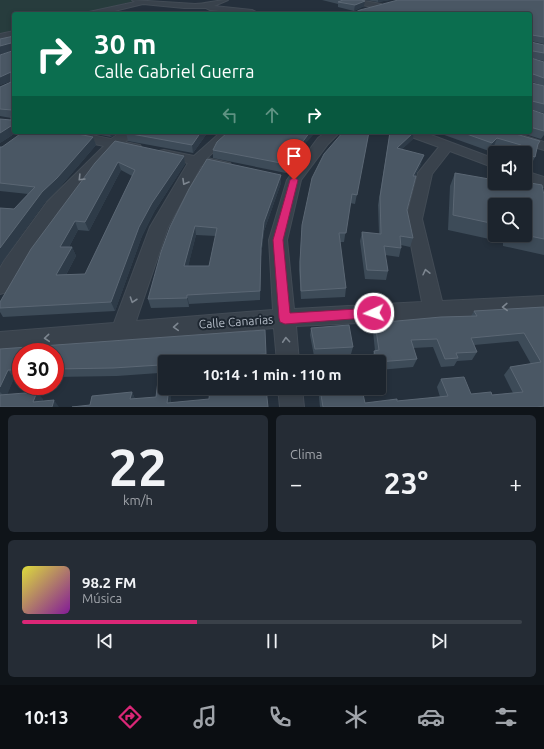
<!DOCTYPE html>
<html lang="es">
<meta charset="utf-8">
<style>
body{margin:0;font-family:Ubuntu,sans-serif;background:#252c35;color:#f1f3f6;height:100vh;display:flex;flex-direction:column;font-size:15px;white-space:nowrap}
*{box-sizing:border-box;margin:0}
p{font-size:13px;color:#a0a4aa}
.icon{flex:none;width:22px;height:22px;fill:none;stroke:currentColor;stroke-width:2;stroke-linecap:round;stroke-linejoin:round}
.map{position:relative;height:407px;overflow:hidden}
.sheet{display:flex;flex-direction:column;gap:8px;padding:8px;background:#0f1419;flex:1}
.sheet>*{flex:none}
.banner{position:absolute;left:12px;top:12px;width:520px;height:122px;border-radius:4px;box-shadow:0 2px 6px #0003,0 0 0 1px #3a4149;background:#0b6e4f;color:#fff;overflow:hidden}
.fabs{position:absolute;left:488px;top:146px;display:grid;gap:8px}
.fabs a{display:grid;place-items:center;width:44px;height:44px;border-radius:4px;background:#1c242d;box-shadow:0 2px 6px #0003,0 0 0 1px #3a4149;font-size:20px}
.speed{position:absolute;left:12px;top:343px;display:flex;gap:8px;font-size:20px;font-weight:700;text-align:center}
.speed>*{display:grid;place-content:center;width:52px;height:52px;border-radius:50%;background:#1c242d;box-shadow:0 2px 6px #0003,0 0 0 1px #3a4149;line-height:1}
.speed .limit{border:6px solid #d22;background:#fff;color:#111}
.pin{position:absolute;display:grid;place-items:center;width:34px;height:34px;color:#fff;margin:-41px -17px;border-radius:50% 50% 50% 0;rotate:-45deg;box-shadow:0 0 4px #0007}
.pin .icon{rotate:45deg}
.me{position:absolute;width:44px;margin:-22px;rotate:267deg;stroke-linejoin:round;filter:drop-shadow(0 0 3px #0008)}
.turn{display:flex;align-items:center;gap:14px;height:84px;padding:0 16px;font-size:18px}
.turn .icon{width:52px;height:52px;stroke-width:2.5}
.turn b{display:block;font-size:28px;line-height:34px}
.lanes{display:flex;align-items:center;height:38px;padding:0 16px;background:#0003;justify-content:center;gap:20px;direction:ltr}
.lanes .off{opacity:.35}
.big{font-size:30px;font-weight:700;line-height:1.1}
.sheet .widget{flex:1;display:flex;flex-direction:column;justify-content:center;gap:6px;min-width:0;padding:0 14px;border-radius:6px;background:#252c35}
.sheet .dial{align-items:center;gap:0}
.dial b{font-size:52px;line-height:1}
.song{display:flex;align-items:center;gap:12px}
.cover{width:48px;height:48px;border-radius:6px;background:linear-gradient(135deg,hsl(60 70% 55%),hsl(290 70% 35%))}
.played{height:4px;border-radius:2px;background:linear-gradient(90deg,#db2777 35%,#3a4149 35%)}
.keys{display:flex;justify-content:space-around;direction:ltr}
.heat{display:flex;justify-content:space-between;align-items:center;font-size:22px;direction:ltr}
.sheet .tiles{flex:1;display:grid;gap:8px;grid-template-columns:1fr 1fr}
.widget:last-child{grid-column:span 2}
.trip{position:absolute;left:158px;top:355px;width:228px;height:40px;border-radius:4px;background:#1c242d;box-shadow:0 2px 6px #0003,0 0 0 1px #3a4149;font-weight:700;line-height:40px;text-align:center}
.menu{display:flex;height:64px;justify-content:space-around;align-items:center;background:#0b0e12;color:#a0a4aa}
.menu .icon{width:28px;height:28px}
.menu .selected{color:#db2777}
.menu b{font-size:18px;color:#f1f3f6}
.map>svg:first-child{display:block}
</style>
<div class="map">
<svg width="544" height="407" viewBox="0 0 544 407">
<rect width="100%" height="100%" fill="#25303c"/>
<path fill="#273c3d" d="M 0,0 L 130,0 L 135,1 L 81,14 L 14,14 L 14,30 L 0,34 Z"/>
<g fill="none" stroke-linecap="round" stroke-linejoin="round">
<defs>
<path id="minor" d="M 132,0 L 195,4 C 206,4 216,0 228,0 L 214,6 L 252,10 L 256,12 L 255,14 L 249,14 L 210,10 L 206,8 L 184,8 L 143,4 L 102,14 L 88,14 L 89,12 L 135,2 Z
M 345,0 L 359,0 L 381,4 L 382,6 L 378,8 L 346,2 Z
M 14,31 L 14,37 L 0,40 L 0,34 Z
M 52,132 L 77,132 L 111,139 L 121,132 L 136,132 L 125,142 L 140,145 L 142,148 L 140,151 L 135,152 L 117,148 L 59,210 L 18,271 L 7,292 L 0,294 L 0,268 L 4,261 L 47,202 L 104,146 L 53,135 Z
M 221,132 L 235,132 L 207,158 L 230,163 L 232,166 L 230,169 L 225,170 L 201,166 L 168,227 L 136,321 L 273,310 L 269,240 L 287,180 L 318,138 L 326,132 L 340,132 L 328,144 L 301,180 L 287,240 L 294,309 L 422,302 L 406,219 L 418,173 L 439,147 L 406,135 L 405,132 L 423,132 L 495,159 L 495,168 L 450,151 L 432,174 L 422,219 L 442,301 L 544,296 L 544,314 L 296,326 L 299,362 L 277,362 L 274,328 L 0,352 L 0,332 L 114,323 L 150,227 L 188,163 L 159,157 L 157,154 L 159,151 L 164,150 L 194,156 Z
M 494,132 L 513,132 L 544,142 L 544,150 L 495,135 Z
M 525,171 L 544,177 L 544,187 L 525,180 Z
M 278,388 L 302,388 L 304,407 L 280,407 Z"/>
</defs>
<use href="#minor" stroke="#424b55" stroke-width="2"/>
<use href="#minor" fill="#39424c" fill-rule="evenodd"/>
</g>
<path fill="#3d4b58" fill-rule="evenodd" d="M 322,0 L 361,0 L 364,6 L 354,11 L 338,7 L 338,4 Z
M 366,0 L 390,0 L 378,2 Z
M 544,0 L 544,44 L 531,41 L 531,42 L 544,45 L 544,61 L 531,58 L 544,62 L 544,86 L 532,82 L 532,83 L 544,86 L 544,113 L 532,110 L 544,114 L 544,135 L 541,139 L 518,132 L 530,132 L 530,14 Z
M 14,36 L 14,132 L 17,132 L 0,143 L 0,119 L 11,120 L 11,118 L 0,116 L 0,87 L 11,82 L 11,81 L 0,85 L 13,50 L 0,54 Z
M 84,132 L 119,132 L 111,137 Z
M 127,132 L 208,132 L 193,153 L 128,141 L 126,133 Z
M 369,132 L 355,204 L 350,203 L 344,242 L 340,242 L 346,288 L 345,297 L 301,299 L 299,270 L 302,225 Z
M 390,132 L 414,132 L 413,139 L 402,149 L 421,164 L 415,176 L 407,210 L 413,238 L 410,247 L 401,245 L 401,248 L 399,257 L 385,255 L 388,271 L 386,280 L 365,279 L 360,241 L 362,232 L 379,234 L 378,205 Z
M 436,132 L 509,132 L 537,147 L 535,157 L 531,165 L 525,163 L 525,153 L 517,153 L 494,146 L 489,151 Z
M 93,137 L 96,145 L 61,186 L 46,201 L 27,227 L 0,265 L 0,208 L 14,209 L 28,194 L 0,191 L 0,147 Z
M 306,143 L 286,173 L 213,158 L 213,150 Z
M 184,156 L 185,164 L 154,212 L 142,236 L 115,311 L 3,317 L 0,312 L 0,302 L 95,163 ZM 121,170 L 132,176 L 85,274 L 66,275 L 76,256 L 72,247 L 69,247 L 78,230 L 89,231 Z
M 455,173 L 544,195 L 544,255 L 503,246 L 503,242 L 448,230 L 450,186 ZM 495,205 L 525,235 L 495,235 Z
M 281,183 L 264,231 L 261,257 L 260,300 L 189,304 L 189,307 L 151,308 L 148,299 L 170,227 ZM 196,235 L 216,236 L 209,266 L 188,266 Z
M 544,307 L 544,407 L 320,407 L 319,397 L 320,389 L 342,395 L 365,403 L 397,401 L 440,397 L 437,387 L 441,379 L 471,394 L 492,395 L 513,393 L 504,375 L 510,367 L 531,364 L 518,341 L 474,345 L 477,352 L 472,360 L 457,361 L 454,366 L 441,367 L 433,347 L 413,348 L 417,359 L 413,367 L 379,370 L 379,362 L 372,362 L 372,359 L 374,351 L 375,351 L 373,331 L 375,323 L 471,316 L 474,311 Z
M 311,328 L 353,347 L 351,354 L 314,356 L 310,335 Z
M 0,349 L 266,354 L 266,362 L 165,362 L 171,402 L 90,405 L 132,392 L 135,399 L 156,397 L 159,373 L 117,376 L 55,377 L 55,352 L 21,352 L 21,378 L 14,378 L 7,394 L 43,399 L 42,402 L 0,407 Z"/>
<path fill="#2e3b48" d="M 378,0 L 390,0 L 378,2 Z
M 365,1 L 364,6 L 354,11 L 355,5 Z
M 11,43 L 14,50 L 0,54 L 0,46 Z
M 11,72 L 14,80 L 0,85 L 0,77 Z
M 14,124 L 14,132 L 17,132 L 0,143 L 0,133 Z
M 109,132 L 119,132 L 111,137 Z
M 201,132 L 208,132 L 193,153 L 192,145 Z
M 310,132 L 316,132 L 306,143 L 286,173 L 286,164 Z
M 414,132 L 413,139 L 395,156 L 397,148 Z
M 93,137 L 96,145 L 61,186 L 46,201 L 27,227 L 0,265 L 0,248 L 42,192 Z
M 497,138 L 494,146 L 489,151 L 492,143 Z
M 424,155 L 421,164 L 411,184 L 413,176 Z
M 184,156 L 185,164 L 154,212 L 142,236 L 115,311 L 111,302 L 139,227 L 152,203 Z
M 118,162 L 121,170 L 89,231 L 85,222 Z
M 281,175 L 281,183 L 264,231 L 261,257 L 260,300 L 261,248 L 264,222 Z
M 75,221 L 78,230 L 64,256 L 60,247 Z
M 195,226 L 196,235 L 186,275 L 184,266 Z
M 72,247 L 76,256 L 61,284 L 56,275 Z
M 187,295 L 189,304 L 189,307 L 187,298 Z
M 8,370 L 14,378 L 6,398 L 0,392 L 0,387 Z
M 169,388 L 172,388 L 170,407 L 167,403 Z
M 37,392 L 43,399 L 41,407 L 33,402 Z
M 132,392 L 135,399 L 130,399 Z
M 54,400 L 59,407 L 52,407 Z"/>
<path fill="#4a5764" stroke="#5b6774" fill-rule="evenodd" d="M 343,0 L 361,0 L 365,1 L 355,5 L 338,2 Z
M 398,0 L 544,0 L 544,37 L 532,35 L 531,42 L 544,45 L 544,53 L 533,51 L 531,52 L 531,58 L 544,62 L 544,78 L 533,74 L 532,76 L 532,83 L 544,86 L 544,104 L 532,101 L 532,110 L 544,114 L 544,131 L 530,127 L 530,14 L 351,14 L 360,10 Z
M 14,36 L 14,124 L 0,133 L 0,119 L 11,120 L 12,110 L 0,109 L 0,87 L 11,82 L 11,72 L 0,77 L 0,55 L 12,51 L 13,44 L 11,43 L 0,46 L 0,39 Z
M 23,132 L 68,132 L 93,137 L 57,178 L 42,192 L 0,248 L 0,208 L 14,209 L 35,187 L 0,183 L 0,147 L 2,147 Z
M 127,132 L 201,132 L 192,145 L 126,133 Z
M 228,132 L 310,132 L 286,164 L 213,150 L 217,142 Z
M 343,132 L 369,132 L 357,195 L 352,194 L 346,233 L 339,233 L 346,288 L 301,291 L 300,262 L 302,225 L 312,178 L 324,154 Z
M 390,132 L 414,132 L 397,148 L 424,155 L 413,176 L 416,176 L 407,210 L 413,238 L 400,236 L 401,248 L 384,246 L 388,271 L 367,270 L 362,232 L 381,234 L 380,197 Z
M 461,132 L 509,132 L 540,141 L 538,144 L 535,157 L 519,151 L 521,145 L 497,138 L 492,143 Z
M 115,141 L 184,156 L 152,203 L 139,227 L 111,302 L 0,308 L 0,302 L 31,249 L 95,163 ZM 118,162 L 135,170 L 85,274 L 56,275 L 72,247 L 60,247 L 75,221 L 85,222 Z
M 207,159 L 281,175 L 264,222 L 261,248 L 260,291 L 187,295 L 187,298 L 148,299 L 161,252 L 170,227 L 189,189 ZM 195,226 L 217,228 L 209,266 L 184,266 Z
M 455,173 L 495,180 L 495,183 L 525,183 L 525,182 L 542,185 L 544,195 L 544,239 L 525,235 L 525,205 L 495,205 L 495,224 L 453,215 Z
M 544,307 L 544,406 L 537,407 L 323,407 L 320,389 L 341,388 L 342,395 L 363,394 L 365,403 L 397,399 L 397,401 L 448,396 L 441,379 L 464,377 L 471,394 L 491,392 L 492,395 L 523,392 L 510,367 L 541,362 L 524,333 L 471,338 L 477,352 L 456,353 L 458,358 L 445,359 L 437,339 L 411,340 L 417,359 L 377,362 L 374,351 L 379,350 L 375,323 L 441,317 L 477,316 L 474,311 Z
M 349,325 L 353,347 L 315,349 L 311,328 Z
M 265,330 L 266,354 L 249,355 L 249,358 L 243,358 L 243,362 L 211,362 L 211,360 L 183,362 L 165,362 L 165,388 L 169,388 L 167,403 L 209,399 L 210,388 L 266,388 L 268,407 L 72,407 L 90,405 L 92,396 L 132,392 L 130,399 L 156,397 L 160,365 L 113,368 L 55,369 L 55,352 L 21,352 L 21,370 L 8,370 L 0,387 L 0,349 Z
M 37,392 L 33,402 L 54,400 L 52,407 L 0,407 L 0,395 Z"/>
<defs><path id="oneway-chevron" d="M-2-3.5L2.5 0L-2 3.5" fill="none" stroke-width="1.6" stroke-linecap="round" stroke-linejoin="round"/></defs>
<g stroke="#7d8690">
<use href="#oneway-chevron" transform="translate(81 178) rotate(134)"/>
<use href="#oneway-chevron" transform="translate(185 182) rotate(120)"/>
<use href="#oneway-chevron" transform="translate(426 272) rotate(-103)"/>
<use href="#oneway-chevron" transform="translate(133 300) rotate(109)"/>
<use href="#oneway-chevron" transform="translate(505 307) rotate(178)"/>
<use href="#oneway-chevron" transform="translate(176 327) rotate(176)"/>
<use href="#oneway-chevron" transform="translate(47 338) rotate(175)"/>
<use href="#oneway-chevron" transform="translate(286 340) rotate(-94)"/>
</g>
<path fill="#db2777" stroke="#8e194d" d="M 294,177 L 298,180 L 283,240 L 290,313 L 374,308 L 379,310 L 380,313 L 379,317 L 285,324 L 280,322 L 279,318 L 273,240 L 290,180 Z"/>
<g text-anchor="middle" stroke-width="4" stroke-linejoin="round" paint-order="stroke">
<g font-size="12" fill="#b5bdc8" stroke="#1e2731">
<text transform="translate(236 322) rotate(-4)" y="4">Calle Canarias</text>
</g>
</g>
</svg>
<div class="fabs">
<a><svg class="icon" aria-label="sound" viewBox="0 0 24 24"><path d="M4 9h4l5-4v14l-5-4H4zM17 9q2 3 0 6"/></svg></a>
<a><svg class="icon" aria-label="search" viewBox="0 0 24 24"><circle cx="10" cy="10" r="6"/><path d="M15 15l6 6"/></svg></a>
</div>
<div class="speed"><div class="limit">30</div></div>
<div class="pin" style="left:294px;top:180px;background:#d93025"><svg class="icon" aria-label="arrive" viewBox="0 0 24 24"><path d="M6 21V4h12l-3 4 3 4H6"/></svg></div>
<svg class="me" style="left:374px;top:313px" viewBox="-20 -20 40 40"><circle r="17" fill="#db2777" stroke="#fff" stroke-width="3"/><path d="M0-11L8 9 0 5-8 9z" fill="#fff"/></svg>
<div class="trip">10:14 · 1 min · 110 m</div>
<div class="banner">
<div class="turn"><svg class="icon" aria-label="right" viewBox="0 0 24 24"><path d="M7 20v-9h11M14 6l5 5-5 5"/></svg><div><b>30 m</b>Calle Gabriel Guerra</div></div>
<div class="lanes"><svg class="icon off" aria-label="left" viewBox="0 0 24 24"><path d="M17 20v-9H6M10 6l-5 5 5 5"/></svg><svg class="icon off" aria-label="ahead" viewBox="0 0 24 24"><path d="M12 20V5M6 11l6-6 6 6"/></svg><svg class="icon" aria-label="right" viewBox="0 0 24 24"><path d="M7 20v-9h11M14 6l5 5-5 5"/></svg></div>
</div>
</div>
<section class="sheet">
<div class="tiles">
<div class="widget dial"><b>22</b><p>km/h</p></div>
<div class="widget"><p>Clima</p>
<div class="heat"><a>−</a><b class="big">23°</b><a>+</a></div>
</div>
<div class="widget">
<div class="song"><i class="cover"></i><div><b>98.2 FM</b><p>Música</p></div></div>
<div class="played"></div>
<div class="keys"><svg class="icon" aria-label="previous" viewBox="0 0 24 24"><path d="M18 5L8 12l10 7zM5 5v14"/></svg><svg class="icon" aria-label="pause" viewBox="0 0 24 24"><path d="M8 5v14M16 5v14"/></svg><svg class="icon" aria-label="next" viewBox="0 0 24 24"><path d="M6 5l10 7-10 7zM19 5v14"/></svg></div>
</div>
</div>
</section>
<nav class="menu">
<b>10:13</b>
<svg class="icon selected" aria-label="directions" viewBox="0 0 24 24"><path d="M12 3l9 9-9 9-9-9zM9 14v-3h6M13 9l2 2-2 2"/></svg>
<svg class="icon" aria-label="music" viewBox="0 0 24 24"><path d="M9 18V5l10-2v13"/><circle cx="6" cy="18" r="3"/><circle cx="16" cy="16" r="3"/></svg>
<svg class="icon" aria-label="phone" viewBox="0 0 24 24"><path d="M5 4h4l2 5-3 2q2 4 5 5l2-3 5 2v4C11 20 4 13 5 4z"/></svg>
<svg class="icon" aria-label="climate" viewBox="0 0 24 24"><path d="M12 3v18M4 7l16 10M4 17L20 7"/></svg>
<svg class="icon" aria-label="car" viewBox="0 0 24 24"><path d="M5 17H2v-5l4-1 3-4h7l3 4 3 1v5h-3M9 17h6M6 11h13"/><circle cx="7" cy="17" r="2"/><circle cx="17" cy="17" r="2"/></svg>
<svg class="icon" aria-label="filters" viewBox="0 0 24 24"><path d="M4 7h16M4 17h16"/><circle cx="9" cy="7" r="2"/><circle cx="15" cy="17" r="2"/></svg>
</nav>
